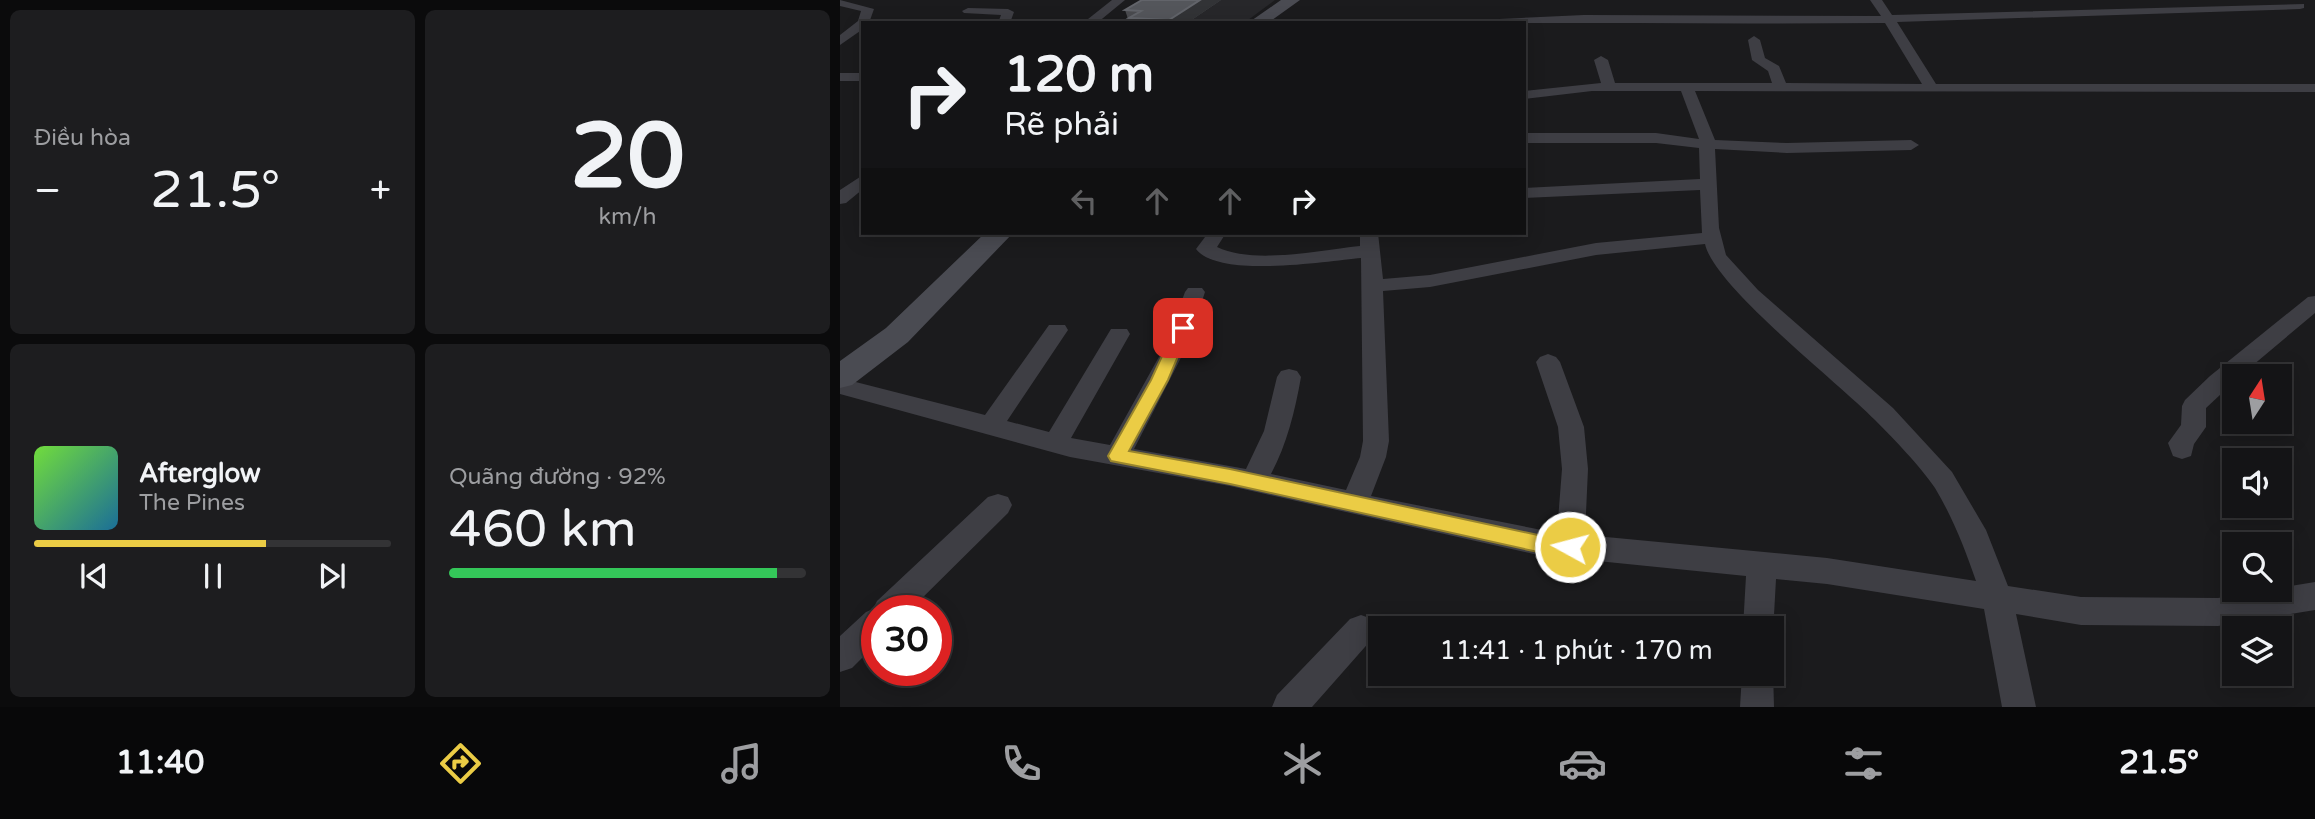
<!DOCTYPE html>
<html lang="vi">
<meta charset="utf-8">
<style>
body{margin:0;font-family:"Varela Round",sans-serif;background:#1d1d1f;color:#f1f3f6;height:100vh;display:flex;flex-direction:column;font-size:26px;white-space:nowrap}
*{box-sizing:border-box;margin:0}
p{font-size:23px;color:#9d9ea1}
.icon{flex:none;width:38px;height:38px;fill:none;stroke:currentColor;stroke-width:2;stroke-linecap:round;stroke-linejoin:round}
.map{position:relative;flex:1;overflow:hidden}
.details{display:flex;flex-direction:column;gap:10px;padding:10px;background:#0b0b0c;width:840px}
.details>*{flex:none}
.banner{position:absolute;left:21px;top:21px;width:665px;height:214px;border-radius:0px;box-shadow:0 4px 18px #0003,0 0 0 2px #333335;background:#141416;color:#f1f3f6;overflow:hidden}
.needle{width:46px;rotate:12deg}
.buttons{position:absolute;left:1382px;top:364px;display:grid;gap:14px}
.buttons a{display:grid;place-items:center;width:70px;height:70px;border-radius:0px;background:#141416;box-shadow:0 4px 18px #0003,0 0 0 2px #333335;font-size:35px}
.speed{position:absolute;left:21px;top:595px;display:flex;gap:14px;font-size:35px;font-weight:700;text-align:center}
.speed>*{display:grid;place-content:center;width:91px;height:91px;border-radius:50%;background:#141416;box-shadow:0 4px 18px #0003,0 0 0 2px #333335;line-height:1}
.speed .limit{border:10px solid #d22;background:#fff;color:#111}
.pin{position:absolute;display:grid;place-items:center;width:60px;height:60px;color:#fff;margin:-30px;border-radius:14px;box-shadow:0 4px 10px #0006}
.me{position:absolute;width:77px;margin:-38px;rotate:277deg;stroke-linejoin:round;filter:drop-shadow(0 0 5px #0008)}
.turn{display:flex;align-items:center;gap:24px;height:147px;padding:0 28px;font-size:32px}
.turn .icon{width:91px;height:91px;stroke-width:2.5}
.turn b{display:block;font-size:49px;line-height:60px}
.lanes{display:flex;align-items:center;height:66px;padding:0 28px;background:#0003;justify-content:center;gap:35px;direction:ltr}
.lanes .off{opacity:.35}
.big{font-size:52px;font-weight:600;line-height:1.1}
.details .card{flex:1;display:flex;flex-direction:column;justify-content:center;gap:10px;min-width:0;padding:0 24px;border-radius:10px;background:#1d1d1f}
.details .dial{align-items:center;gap:0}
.dial b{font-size:91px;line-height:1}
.song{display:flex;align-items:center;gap:21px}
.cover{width:84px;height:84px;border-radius:10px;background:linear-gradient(135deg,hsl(100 70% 55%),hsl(200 70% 35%))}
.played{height:7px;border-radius:4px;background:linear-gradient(90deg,#ebcc45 65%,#333335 65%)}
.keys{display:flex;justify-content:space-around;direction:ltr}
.heat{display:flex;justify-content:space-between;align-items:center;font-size:38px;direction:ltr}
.charge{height:10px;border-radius:5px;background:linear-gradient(90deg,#34c759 92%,#333335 0)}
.details .tiles{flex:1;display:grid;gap:10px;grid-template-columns:repeat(2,1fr)}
.trip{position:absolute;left:528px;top:616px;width:416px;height:70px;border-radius:0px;background:#141416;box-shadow:0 4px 18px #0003,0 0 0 2px #333335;font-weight:600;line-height:70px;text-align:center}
.tab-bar{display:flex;height:112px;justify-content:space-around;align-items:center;background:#080809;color:#9d9ea1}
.tab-bar .icon{width:49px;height:49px}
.tab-bar .current{color:#ebcc45}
.tab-bar b{font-size:32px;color:#f1f3f6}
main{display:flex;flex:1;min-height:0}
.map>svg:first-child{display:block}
</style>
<main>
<section class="details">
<div class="tiles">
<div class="card"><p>Điều hòa</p>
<div class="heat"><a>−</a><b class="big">21.5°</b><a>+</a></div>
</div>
<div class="card dial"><b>20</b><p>km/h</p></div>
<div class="card">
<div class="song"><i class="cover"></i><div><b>Afterglow</b><p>The Pines</p></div></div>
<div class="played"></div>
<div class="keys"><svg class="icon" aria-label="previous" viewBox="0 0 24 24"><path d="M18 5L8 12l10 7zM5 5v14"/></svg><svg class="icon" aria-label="pause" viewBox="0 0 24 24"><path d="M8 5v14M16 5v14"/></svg><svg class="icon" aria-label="next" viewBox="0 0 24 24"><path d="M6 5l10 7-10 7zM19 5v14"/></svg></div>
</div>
<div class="card"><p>Quãng đường · 92%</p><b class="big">460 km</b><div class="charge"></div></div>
</div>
</section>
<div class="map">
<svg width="1475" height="707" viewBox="0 0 1475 707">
<rect width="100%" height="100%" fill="#1b1b1d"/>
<path fill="#27272a" d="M 324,0 L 435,0 L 404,23 L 287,23 Z"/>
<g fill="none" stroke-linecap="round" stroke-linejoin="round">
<path fill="#3e3e44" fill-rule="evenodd" d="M 0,0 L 34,9 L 29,23 L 23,23 L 23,29 L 0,45 L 0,35 L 18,21 L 21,11 L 0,6 Z
M 272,0 L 285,0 L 257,23 L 243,23 Z
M 1030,0 L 1042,0 L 1052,15 L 1464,4 L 1464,8 L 1460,9 L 1057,22 L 1096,84 L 1475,84 L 1475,92 L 855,91 L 875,140 L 947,143 L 1071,140 L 1079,145 L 1071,150 L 947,153 L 875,149 L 879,228 L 886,255 L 918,290 L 1053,408 L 1112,472 L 1146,530 L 1168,586 L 1241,597 L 1378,598 L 1475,582 L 1475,610 L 1378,626 L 1241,625 L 1176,614 L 1196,707 L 1162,707 L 1144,609 L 987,584 L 936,579 L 933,633 L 933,628 L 903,628 L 906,576 L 698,555 L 390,486 L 230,457 L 0,394 L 0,378 L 145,415 L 209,325 L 225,325 L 228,330 L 167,421 L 209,432 L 271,329 L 287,329 L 290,334 L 231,438 L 270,445 L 325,346 L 345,292 L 348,288 L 362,288 L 365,292 L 347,346 L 294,449 L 406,469 L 424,431 L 437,377 L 441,371 L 449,369 L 457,371 L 461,377 C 455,411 447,444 431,474 L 506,490 L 520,457 L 523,441 L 521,258 C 487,261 379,279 356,249 L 368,233 L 386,233 L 377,247 C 414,265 480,250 520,246 L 520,233 L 538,233 L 543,279 L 590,275 L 756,243 L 862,233 L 860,190 L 684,198 L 684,188 L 860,179 L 859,148 L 816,143 L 684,143 L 684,133 L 816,133 L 859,139 L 841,91 L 752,91 L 684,99 L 684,91 L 761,83 L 754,60 L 761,56 L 768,60 L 775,83 L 932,83 L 928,71 L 912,60 L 908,40 L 914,36 L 920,40 L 925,58 L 939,66 L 946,83 L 1082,84 L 1045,23 C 909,24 771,23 636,23 L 638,20 L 744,15 L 1041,16 ZM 865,244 C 874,286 999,383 1035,420 C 1054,439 1080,466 1095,488 C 1113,518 1125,549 1136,581 L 987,558 L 745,535 L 748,469 L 744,427 L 720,362 L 716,357 L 708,354 L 700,357 L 696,362 L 718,427 L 722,469 L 717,533 L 531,496 L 546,457 L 549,441 L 543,291 L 590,287 L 756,255 Z
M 128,8 L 168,9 L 174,12 L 170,23 L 158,23 L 161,15 L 124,13 L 122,11 Z
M 0,73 L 23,73 L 23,81 L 0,81 Z
M 23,175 L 23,189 L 6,203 L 0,204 L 0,190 Z
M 1475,296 L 1475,313 L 1400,376 L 1395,376 L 1395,381 L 1366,408 L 1366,427 L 1354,444 L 1351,456 L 1342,459 L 1333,456 L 1328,443 L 1341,425 L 1342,406 L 1345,400 L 1370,376 L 1468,297 Z
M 158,494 L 168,497 L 172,505 L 168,513 L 69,611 L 37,611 L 37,643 L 12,668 L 0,672 L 0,636 L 26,612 L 33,609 L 37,601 L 148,497 Z
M 521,615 L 532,619 L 537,629 L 532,639 L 472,707 L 432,707 L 437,695 L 510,619 Z
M 933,670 L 934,707 L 900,707 L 902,674 L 933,674 Z"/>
<path fill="#4a4b52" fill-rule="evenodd" d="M 441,0 L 460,0 L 428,23 L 408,23 Z
M 145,233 L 173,233 L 68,342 L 12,385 L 0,388 L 0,361 L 46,328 Z"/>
</g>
<path fill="#4a4b4f" d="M 381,0 L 347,23 L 291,23 L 289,22 L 285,10 Z"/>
<path fill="#323336" d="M 360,0 L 381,0 L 347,23 L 330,23 L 329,20 Z"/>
<path fill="#54565b" stroke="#62646a" stroke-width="2" d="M 302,0 L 360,0 L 329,20 L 289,18 L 301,11 L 285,10 Z"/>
<path fill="#ebcc45" stroke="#99852d" stroke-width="2" d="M 343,323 L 350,328 L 328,380 L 289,451 L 390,469 L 698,535 L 737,541 L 740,547 L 737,553 L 730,555 L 698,552 L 390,484 L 271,461 L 268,456 L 311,380 L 335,328 Z"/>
</svg>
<div class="buttons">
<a><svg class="needle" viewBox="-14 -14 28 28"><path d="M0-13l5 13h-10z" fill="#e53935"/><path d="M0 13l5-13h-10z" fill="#9d9ea1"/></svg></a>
<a><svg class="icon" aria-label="sound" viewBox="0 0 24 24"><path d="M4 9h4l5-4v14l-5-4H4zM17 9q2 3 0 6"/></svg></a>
<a><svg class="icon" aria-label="search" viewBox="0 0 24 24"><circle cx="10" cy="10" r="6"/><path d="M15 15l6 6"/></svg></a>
<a><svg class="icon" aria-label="layers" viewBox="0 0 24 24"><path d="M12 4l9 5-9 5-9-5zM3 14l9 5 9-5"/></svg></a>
</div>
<div class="speed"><div class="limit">30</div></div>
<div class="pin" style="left:343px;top:328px;background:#d93025"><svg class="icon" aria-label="arrive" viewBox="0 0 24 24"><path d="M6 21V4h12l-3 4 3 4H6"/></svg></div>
<svg class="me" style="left:730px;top:547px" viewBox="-20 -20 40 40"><circle r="17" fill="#ebcc45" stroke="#fff" stroke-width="3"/><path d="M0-11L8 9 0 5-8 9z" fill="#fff"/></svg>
<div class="trip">11:41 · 1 phút · 170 m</div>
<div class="banner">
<div class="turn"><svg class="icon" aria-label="right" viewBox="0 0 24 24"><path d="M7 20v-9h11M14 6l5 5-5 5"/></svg><div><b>120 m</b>Rẽ phải</div></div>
<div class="lanes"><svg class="icon off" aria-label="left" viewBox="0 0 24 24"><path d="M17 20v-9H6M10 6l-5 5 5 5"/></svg><svg class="icon off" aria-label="ahead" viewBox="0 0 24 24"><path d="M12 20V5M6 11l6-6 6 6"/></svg><svg class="icon off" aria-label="ahead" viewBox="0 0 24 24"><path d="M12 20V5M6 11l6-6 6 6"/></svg><svg class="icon" aria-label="right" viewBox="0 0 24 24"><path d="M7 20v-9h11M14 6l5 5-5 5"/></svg></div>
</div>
</div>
</main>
<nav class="tab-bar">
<b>11:40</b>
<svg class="icon current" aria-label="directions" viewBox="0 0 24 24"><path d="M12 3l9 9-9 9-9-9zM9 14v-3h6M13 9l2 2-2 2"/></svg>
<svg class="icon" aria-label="music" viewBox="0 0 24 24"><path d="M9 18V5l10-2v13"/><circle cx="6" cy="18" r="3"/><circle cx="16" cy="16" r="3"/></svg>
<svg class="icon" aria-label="phone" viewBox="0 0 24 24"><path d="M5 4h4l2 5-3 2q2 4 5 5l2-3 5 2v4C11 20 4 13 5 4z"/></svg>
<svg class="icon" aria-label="climate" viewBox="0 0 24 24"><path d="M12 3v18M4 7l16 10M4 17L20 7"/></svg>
<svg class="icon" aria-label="car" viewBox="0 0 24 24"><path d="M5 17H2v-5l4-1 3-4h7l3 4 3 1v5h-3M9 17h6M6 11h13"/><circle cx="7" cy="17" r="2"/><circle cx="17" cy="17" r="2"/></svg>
<svg class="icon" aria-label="filters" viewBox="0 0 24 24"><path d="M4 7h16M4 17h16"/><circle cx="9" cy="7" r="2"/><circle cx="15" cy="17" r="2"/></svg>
<b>21.5°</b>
</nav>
